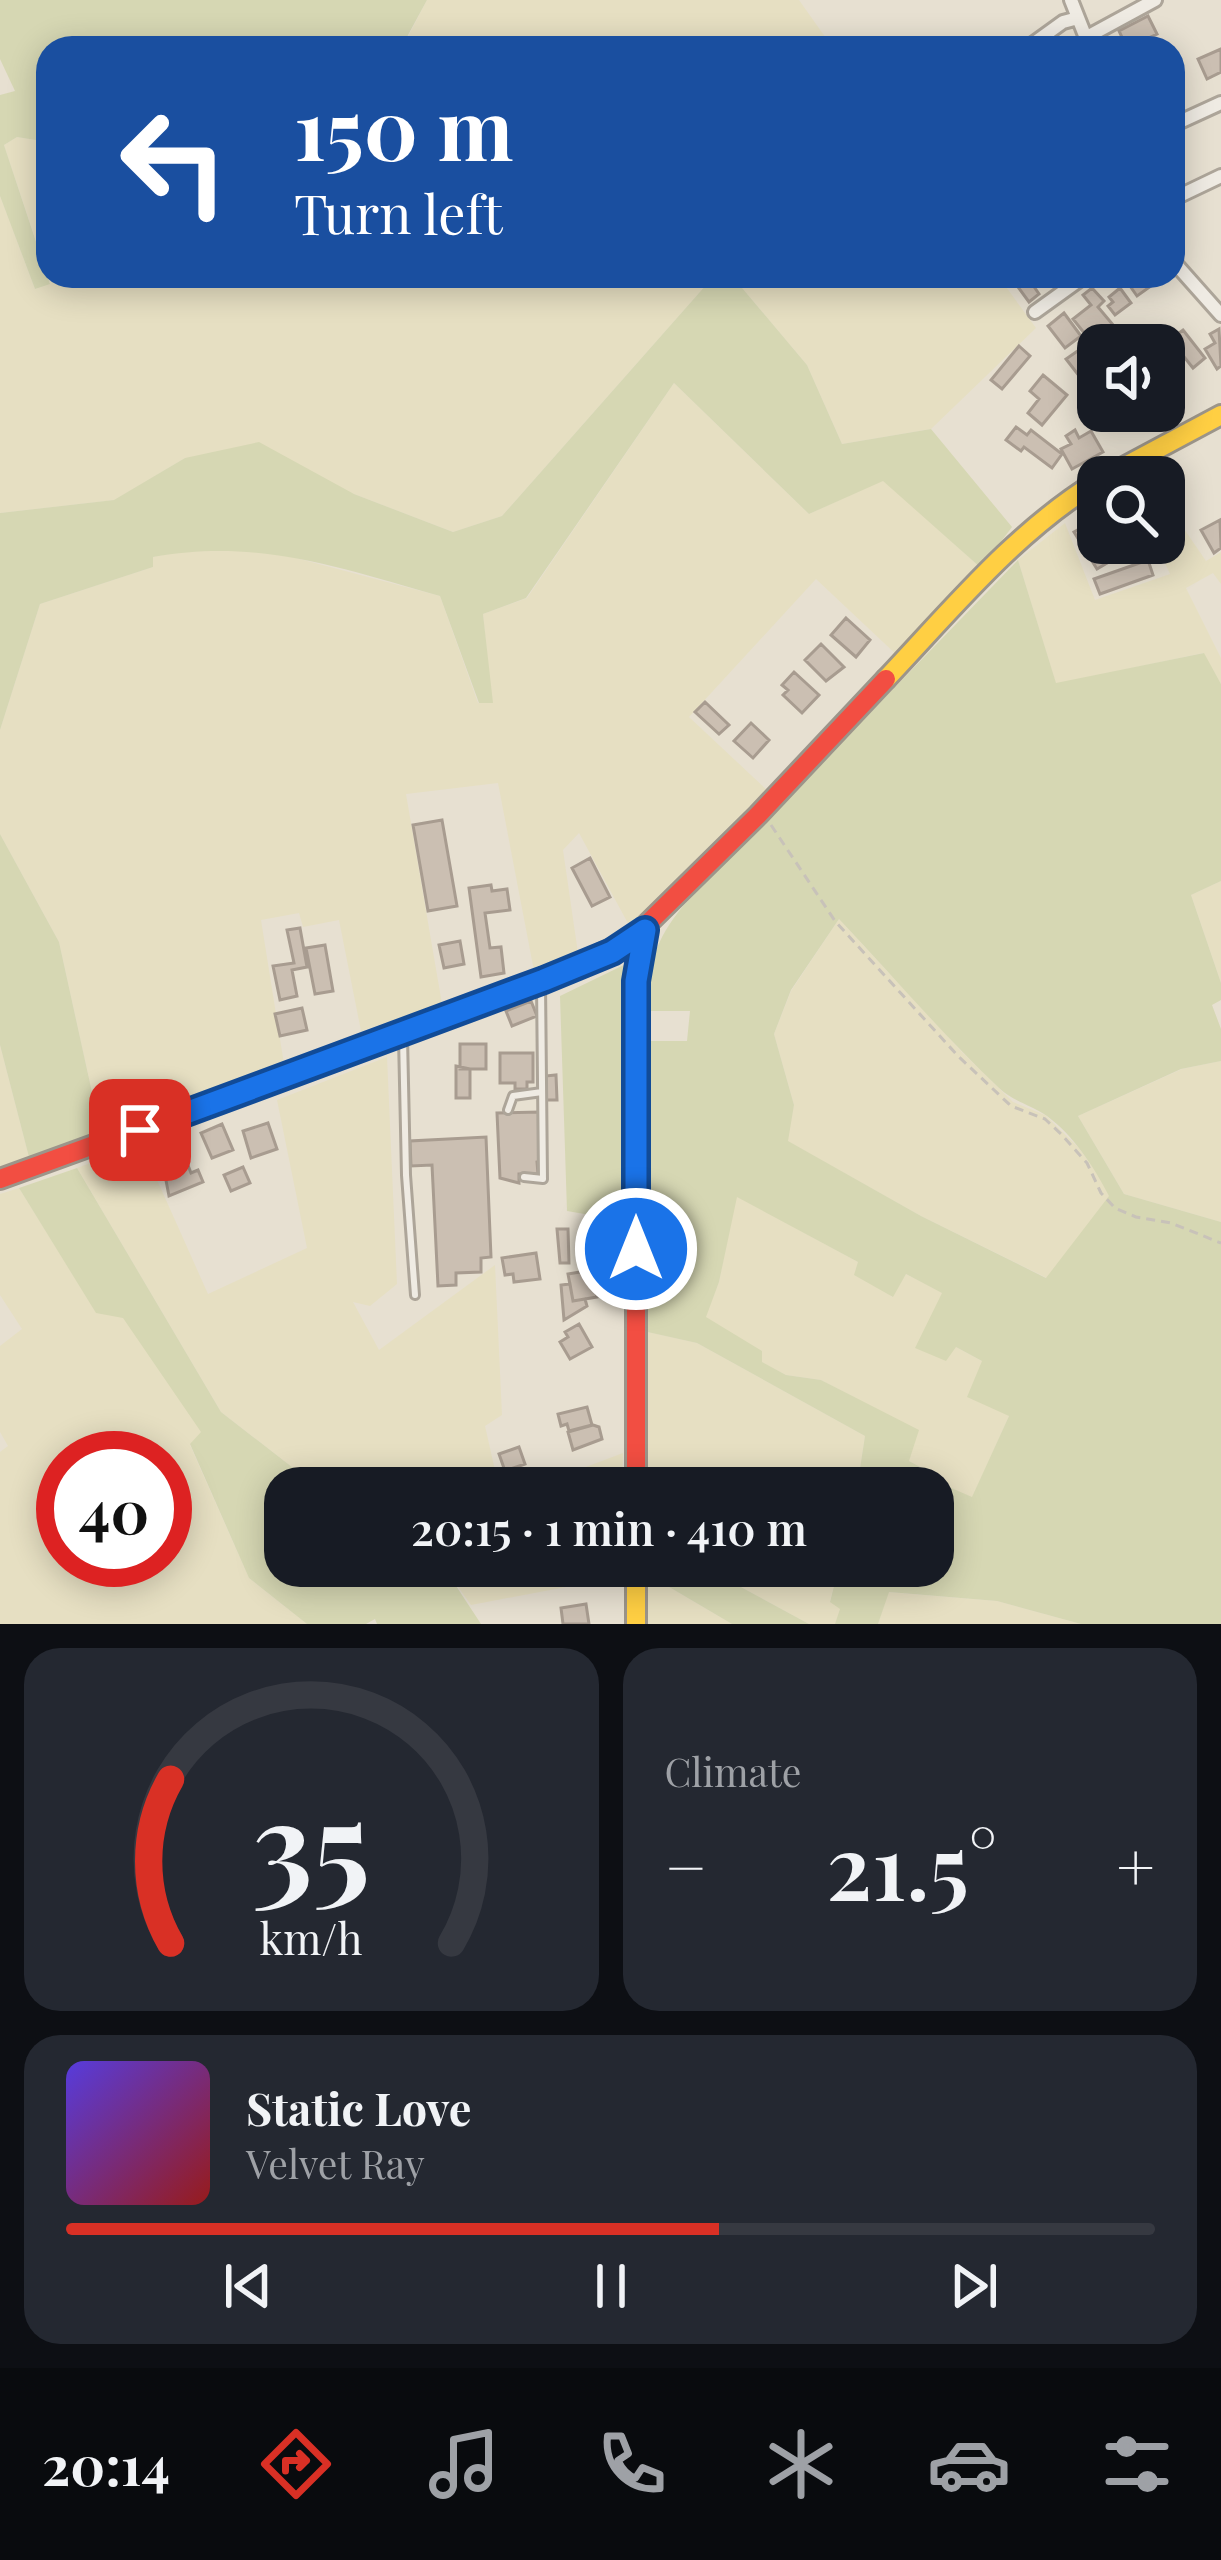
<!DOCTYPE html>
<meta charset="utf-8">
<style>
body{margin:0;font-family:"Playfair Display",serif;background:#242831;color:#f1f3f6;height:100vh;display:flex;flex-direction:column;font-size:45px;white-space:nowrap}
*{box-sizing:border-box;margin:0}
p{font-size:39px;color:#9ea1a6}
.icon{flex:none;width:66px;height:66px;fill:none;stroke:currentColor;stroke-width:2;stroke-linecap:round;stroke-linejoin:round}
.map{position:relative;height:1624px;overflow:hidden}
.sheet{display:flex;flex-direction:column;gap:24px;padding:24px;background:#0d0f14;flex:1}
.sheet>*{flex:none}
.banner{position:absolute;left:36px;top:36px;width:1149px;height:252px;border-radius:36px;box-shadow:0 6px 30px #0003;background:#1a4fa0;color:#fff;overflow:hidden}
.fabs{position:absolute;left:1077px;top:324px;display:grid;gap:24px}
.fabs a{display:grid;place-items:center;width:108px;height:108px;border-radius:24px;background:#171b24;box-shadow:0 6px 30px #0003;font-size:60px}
.speed{position:absolute;left:36px;top:1431px;display:flex;gap:24px;font-size:60px;font-weight:700;text-align:center}
.speed>*{display:grid;place-content:center;width:156px;height:156px;border-radius:50%;background:#171b24;box-shadow:0 6px 30px #0003;line-height:1}
.speed .limit{border:18px solid #d22;background:#fff;color:#111}
.pin{position:absolute;display:grid;place-items:center;width:102px;height:102px;color:#fff;margin:-51px;border-radius:24px;box-shadow:0 6px 18px #0006}
.me{position:absolute;width:132px;margin:-66px;rotate:0deg;stroke-linejoin:round;filter:drop-shadow(0 0 9px #0008)}
.turn{display:flex;align-items:center;gap:42px;height:252px;padding:0 60px;font-size:54px}
.turn .icon{width:156px;height:156px;stroke-width:2.5}
.turn b{display:block;font-size:84px;line-height:102px}
.big{font-size:90px;font-weight:600;line-height:1.1}
.sheet .card{flex:1;display:flex;flex-direction:column;justify-content:center;gap:18px;min-width:0;padding:0 42px;border-radius:36px;background:#242831}
.sheet .dial{align-items:center;gap:0}
.dial svg{height:312px;overflow:visible;fill:none;stroke:#363941;stroke-width:7;stroke-linecap:round;text-anchor:middle}
.dial text{fill:#f1f3f6;stroke:none}
.song{display:flex;align-items:center;gap:36px}
.cover{width:144px;height:144px;border-radius:18px;background:linear-gradient(135deg,hsl(250 70% 55%),hsl(0 70% 35%))}
.played{height:12px;border-radius:6px;background:linear-gradient(90deg,#d93025 60%,#363941 60%)}
.keys{display:flex;justify-content:space-around;direction:ltr}
.heat{display:flex;justify-content:space-between;align-items:center;font-size:66px;direction:ltr}
.sheet .tiles{flex:1;display:grid;gap:24px;grid-template-columns:1fr 1fr}
.card:last-child{grid-column:span 2}
.trip{position:absolute;left:264px;top:1467px;width:690px;height:120px;border-radius:36px;background:#171b24;box-shadow:0 6px 30px #0003;font-weight:600;line-height:120px;text-align:center}
.dock{display:flex;height:192px;justify-content:space-around;align-items:center;background:#090b0e;color:#9ea1a6}
.dock .icon{width:84px;height:84px}
.dock .on{color:#d93025}
.dock b{font-size:54px;color:#f1f3f6}
.map>svg:first-child{display:block}
</style>
<div class="map">
<svg width="1221" height="1624" viewBox="0 0 1221 1624">
<rect width="100%" height="100%" fill="#e7e0d1"/>
<path fill="#e6dfc2" fill-rule="evenodd" d="M 427,0 L 799,0 L 833,48 L 402,48 Z
M 17,137 L 48,142 L 48,276 L 714,276 L 502,516 L 453,532 L 354,494 L 185,458 L 115,500 L 0,513 L 0,196 L 35,289 L 50,283 L 4,145 Z
M 732,276 L 998,276 L 1036,328 L 931,429 L 842,444 L 807,365 Z
M 674,383 L 809,514 L 883,480 L 981,568 L 900,658 L 816,579 L 689,717 L 768,791 L 630,927 L 579,833 L 563,850 L 579,960 L 535,976 L 498,783 L 406,794 L 442,1004 L 361,1031 L 339,920 L 303,927 L 299,913 L 261,920 L 284,1064 L 106,1131 L 97,1115 L 59,942 L 0,834 L 0,730 L 40,604 L 153,567 L 152,557 L 201,548 L 277,553 L 440,596 L 478,703 L 492,703 L 483,614 L 527,598 Z
M 1167,504 L 1206,561 L 1221,552 L 1221,584 L 1213,573 L 1186,588 L 1221,658 L 1221,684 L 1203,653 L 1056,684 L 1018,560 L 1065,523 L 1095,600 L 1170,574 L 1156,543 L 1164,543 Z
M 1221,881 L 1221,983 L 1191,895 Z
M 839,919 L 962,1052 L 1013,1102 L 1045,1115 L 1078,1147 L 1097,1173 L 1110,1196 L 1047,1278 L 921,1216 L 787,1141 L 794,1105 L 774,1034 L 791,991 Z
M 0,1045 L 30,1161 L 0,1172 Z
M 387,1057 L 397,1284 L 370,1306 L 353,1302 L 379,1350 L 495,1265 L 502,1415 L 485,1426 L 499,1488 L 319,1488 L 221,1412 L 77,1168 L 141,1144 L 208,1294 L 307,1248 L 277,1100 Z
M 1221,1061 L 1221,1222 L 1124,1194 L 1078,1116 L 1182,1069 Z
M 19,1188 L 96,1312 L 123,1317 L 202,1432 L 190,1445 L 249,1578 L 307,1624 L 0,1624 L 0,1452 L 8,1446 L 0,1432 L 0,1346 L 22,1329 L 0,1295 L 0,1194 ZM 63,1458 L 165,1458 L 165,1560 L 63,1560 Z
M 736,1196 L 858,1262 L 892,1297 L 906,1274 L 943,1293 L 956,1347 L 982,1361 L 1009,1416 L 972,1498 L 949,1487 L 933,1522 L 933,1488 L 915,1488 L 922,1468 L 909,1461 L 868,1405 L 821,1380 L 786,1375 L 761,1362 L 705,1317 L 719,1282 Z
M 643,1331 L 697,1343 L 865,1436 L 857,1488 L 643,1488 Z
M 623,1453 L 622,1488 L 530,1488 Z
M 443,1566 L 619,1566 L 619,1577 L 471,1605 Z
M 702,1566 L 839,1566 L 830,1601 L 841,1609 L 835,1624 L 809,1624 Z
M 642,1571 L 732,1624 L 642,1624 Z
M 888,1592 L 997,1601 L 1081,1624 L 878,1624 Z"/>
<path fill="#d6d7b3" fill-rule="evenodd" d="M 0,0 L 427,0 L 401,48 L 48,48 L 48,142 L 17,137 L 4,145 L 50,284 L 35,289 L 0,196 L 0,95 L 15,91 L 0,59 Z
M 714,276 L 732,276 L 807,365 L 842,444 L 931,429 L 1012,527 L 981,568 L 883,481 L 809,514 L 674,383 L 526,598 L 483,614 L 493,703 L 479,703 L 440,596 C 339,568 259,538 153,557 L 153,567 L 40,604 L 0,730 L 0,513 L 114,500 L 185,458 L 259,442 L 354,494 L 453,532 L 502,516 Z
M 1018,560 L 1056,683 L 1204,653 L 1221,684 L 1221,881 L 1191,895 L 1221,983 L 1221,1000 L 1212,1005 L 1221,1029 L 1221,1061 L 1181,1069 L 1078,1116 L 1124,1194 L 1221,1222 L 1221,1624 L 1081,1624 L 997,1601 L 889,1592 L 878,1624 L 835,1624 L 840,1609 L 830,1602 L 839,1566 L 933,1566 L 933,1522 L 949,1487 L 972,1497 L 1009,1416 L 967,1397 L 982,1361 L 956,1347 L 946,1361 L 915,1348 L 942,1293 L 906,1274 L 893,1297 L 854,1275 L 858,1262 L 737,1197 L 719,1282 L 706,1317 L 762,1351 L 762,1362 L 786,1375 L 821,1380 L 919,1430 L 909,1461 L 922,1468 L 915,1488 L 857,1488 L 865,1436 L 697,1343 L 643,1331 L 643,1041 L 687,1041 L 690,1011 L 646,1011 C 646,968 656,939 683,906 ZM 839,919 C 893,976 943,1035 999,1088 C 1014,1102 1031,1105 1047,1116 C 1074,1136 1094,1167 1109,1196 L 1046,1278 L 921,1216 L 788,1141 L 794,1105 L 774,1034 L 791,990 Z
M 0,834 L 59,942 L 97,1115 L 106,1131 L 30,1161 L 0,1045 Z
M 628,963 L 623,994 L 626,1221 L 567,1211 L 560,996 Z
M 77,1168 L 221,1412 L 319,1488 L 285,1488 L 285,1566 L 443,1566 L 481,1624 L 377,1624 L 375,1619 L 366,1624 L 307,1624 L 249,1578 L 190,1444 L 201,1432 L 123,1318 L 96,1313 L 19,1188 Z
M 642,1566 L 702,1566 L 809,1624 L 732,1624 L 642,1571 Z"/>
<path fill="#cbbfb2" stroke="#a89c90" stroke-width="3" d="M 1148,16 L 1157,34 L 1127,48 L 1119,31 Z
M 1221,49 L 1221,72 L 1207,79 L 1198,59 Z
M 1010,276 L 1031,276 L 1028,278 L 1039,294 L 1029,302 Z
M 1123,276 L 1154,276 L 1158,281 L 1137,296 Z
M 1092,288 L 1104,301 L 1098,307 L 1114,326 L 1093,344 L 1073,319 L 1091,305 L 1083,295 Z
M 1120,288 L 1131,303 L 1115,315 L 1108,306 L 1113,302 L 1109,297 Z
M 1064,313 L 1081,336 L 1065,348 L 1048,326 Z
M 1219,329 L 1221,366 L 1217,369 L 1205,349 L 1215,343 L 1210,334 Z
M 1183,330 L 1205,358 L 1193,368 L 1181,353 L 1172,360 L 1163,345 Z
M 1019,346 L 1030,356 L 1002,389 L 991,380 Z
M 1079,350 L 1096,371 L 1083,381 L 1066,359 Z
M 1043,375 L 1067,395 L 1042,425 L 1028,413 L 1039,399 L 1030,391 Z
M 1087,390 L 1098,404 L 1098,411 L 1105,413 L 1093,423 L 1080,407 L 1085,403 L 1079,396 Z
M 1016,427 L 1027,435 L 1031,430 L 1062,454 L 1052,468 L 1024,447 L 1021,451 L 1006,440 Z
M 1075,430 L 1079,438 L 1091,431 L 1103,452 L 1072,469 L 1061,449 L 1071,444 L 1066,436 Z
M 1220,520 L 1221,548 L 1214,553 L 1201,530 Z
M 1091,522 L 1098,533 L 1098,543 L 1104,543 L 1114,559 L 1097,569 L 1074,532 Z
M 1148,560 L 1153,575 L 1100,594 L 1094,579 Z
M 846,618 L 870,640 L 856,657 L 831,635 Z
M 821,644 L 844,667 L 826,681 L 805,660 Z
M 794,672 L 819,695 L 802,713 L 783,695 L 788,690 L 782,685 Z
M 705,702 L 729,725 L 719,734 L 695,712 Z
M 751,723 L 769,740 L 753,758 L 734,741 Z
M 442,820 L 457,906 L 428,911 L 413,825 Z
M 590,858 L 610,897 L 592,906 L 572,868 Z
M 491,885 L 492,891 L 507,889 L 510,910 L 485,913 L 490,948 L 501,947 L 504,973 L 481,977 L 469,888 Z
M 300,928 L 307,967 L 292,970 L 297,996 L 280,1000 L 273,966 L 294,963 L 287,930 Z
M 460,941 L 464,964 L 444,968 L 439,945 Z
M 325,945 L 333,991 L 315,994 L 306,948 Z
M 531,1001 L 537,1016 L 512,1026 L 506,1011 Z
M 302,1008 L 307,1030 L 280,1036 L 275,1014 Z
M 460,1044 L 486,1044 L 486,1069 L 460,1069 Z
M 500,1053 L 533,1053 L 533,1082 L 527,1082 L 527,1089 L 515,1089 L 515,1083 L 500,1083 Z
M 456,1066 L 470,1069 L 470,1098 L 456,1098 Z
M 556,1075 L 557,1100 L 546,1100 L 545,1076 Z
M 539,1112 L 542,1161 L 537,1162 L 538,1174 L 519,1174 L 519,1183 L 500,1178 L 497,1113 Z
M 268,1123 L 277,1149 L 251,1158 L 243,1131 Z
M 222,1124 L 233,1150 L 212,1158 L 201,1133 Z
M 486,1137 L 491,1257 L 481,1258 L 481,1272 L 456,1273 L 456,1285 L 438,1286 L 432,1165 L 411,1166 L 410,1141 Z
M 186,1160 L 191,1173 L 198,1170 L 203,1182 L 169,1196 L 164,1170 Z
M 243,1167 L 250,1183 L 231,1191 L 224,1175 Z
M 557,1229 L 568,1229 L 569,1263 L 560,1263 Z
M 536,1253 L 540,1279 L 514,1282 L 513,1274 L 505,1275 L 502,1258 Z
M 592,1270 L 597,1297 L 573,1301 L 568,1274 Z
M 570,1284 L 573,1301 L 585,1299 L 587,1306 L 564,1320 L 561,1285 Z
M 579,1324 L 592,1347 L 570,1359 L 560,1342 L 568,1337 L 565,1332 Z
M 587,1407 L 592,1425 L 569,1431 L 567,1424 L 561,1426 L 558,1414 Z
M 593,1425 L 599,1427 L 602,1439 L 573,1450 L 568,1432 Z
M 519,1447 L 525,1464 L 505,1471 L 499,1454 Z
M 586,1604 L 589,1624 L 563,1624 L 561,1608 Z"/>
<g fill="none" stroke-linecap="round" stroke-linejoin="round">
<defs>
<path id="lane" d="M 403,1037 L 406,1175 L 415,1295
M 508,1110 L 513,1096 L 542,1092
M 524,1177 L 543,1179 L 541,984"/>
<path id="street" d="M 1071,0 L 1090,48
M 1087,37 L 1155,0
M 1027,48 L 1063,22 L 1078,18
M 1173,125 L 1221,103
M 1173,199 L 1221,176
M 1173,261 L 1221,315
M 1035,312 L 1085,276"/>
<path id="slow" d="M 1105,477 L 1221,415
M 886,679 C 953,608 1015,532 1098,481
M 636,1566 L 636,1624"/>
<path id="jam" d="M 0,1179 L 537,984 L 632,939 L 758,815 L 886,679
M 636,1488 L 636,981 L 645,930"/>
</defs>
<use href="#lane" stroke="#ada599" stroke-width="12"/>
<use href="#street" stroke="#ada599" stroke-width="18"/>
<use href="#slow" stroke="#9c958a" stroke-width="24"/>
<use href="#jam" stroke="#9c958a" stroke-width="24"/>
<path stroke="#c8c2b9" stroke-width="3" stroke-dasharray="9 6" stroke-linecap="butt" d="M 771,825 L 835,921 L 958,1056 L 1011,1106 L 1045,1119 L 1061,1134 L 1087,1163 L 1101,1193 L 1115,1208 L 1136,1217 L 1171,1223 L 1221,1243"/>
<use href="#lane" stroke="#efebe3" stroke-width="6"/>
<use href="#street" stroke="#efebe3" stroke-width="12"/>
<use href="#slow" stroke="#ffcf43" stroke-width="18"/>
<use href="#jam" stroke="#f24e42" stroke-width="18"/>
</g>
<g fill="none" stroke-linecap="round" stroke-linejoin="round">
<defs>
<path id="route" d="M 140,1130 L 544,980 L 612,952 L 645,930 L 636,981 L 636,1249"/>
</defs>
<use href="#route" stroke="#114b97" stroke-width="30"/>
<use href="#route" stroke="#1a73e8" stroke-width="21"/>
</g>
</svg>
<div class="fabs">
<a><svg class="icon" aria-label="sound" viewBox="0 0 24 24"><path d="M4 9h4l5-4v14l-5-4H4zM17 9q2 3 0 6"/></svg></a>
<a><svg class="icon" aria-label="search" viewBox="0 0 24 24"><circle cx="10" cy="10" r="6"/><path d="M15 15l6 6"/></svg></a>
</div>
<div class="speed"><div class="limit">40</div></div>
<div class="pin" style="left:140px;top:1130px;background:#d93025"><svg class="icon" aria-label="arrive" viewBox="0 0 24 24"><path d="M6 21V4h12l-3 4 3 4H6"/></svg></div>
<svg class="me" style="left:636px;top:1249px" viewBox="-20 -20 40 40"><circle r="17" fill="#1a73e8" stroke="#fff" stroke-width="3"/><path d="M0-11L8 9 0 5-8 9z" fill="#fff"/></svg>
<div class="trip">20:15 · 1 min · 410 m</div>
<div class="banner">
<div class="turn"><svg class="icon" aria-label="left" viewBox="0 0 24 24"><path d="M17 20v-9H6M10 6l-5 5 5 5"/></svg><div><b>150 m</b>Turn left</div></div>
</div>
</div>
<section class="sheet">
<div class="tiles">
<div class="card dial"><svg viewBox="0 0 100 80">
<path d="M14 69A42 42 0 1 1 86 69"/>
<path d="M14 69A42 42 0 0 1 14 27" stroke="#d93025"/>
<text x="50" y="56" font-size="32" font-weight="700">35</text>
<text x="50" y="72" font-size="11">km/h</text>
</svg></div>
<div class="card"><p>Climate</p>
<div class="heat"><a>−</a><b class="big">21.5°</b><a>+</a></div>
</div>
<div class="card">
<div class="song"><i class="cover"></i><div><b>Static Love</b><p>Velvet Ray</p></div></div>
<div class="played"></div>
<div class="keys"><svg class="icon" aria-label="previous" viewBox="0 0 24 24"><path d="M18 5L8 12l10 7zM5 5v14"/></svg><svg class="icon" aria-label="pause" viewBox="0 0 24 24"><path d="M8 5v14M16 5v14"/></svg><svg class="icon" aria-label="next" viewBox="0 0 24 24"><path d="M6 5l10 7-10 7zM19 5v14"/></svg></div>
</div>
</div>
</section>
<nav class="dock">
<b>20:14</b>
<svg class="icon on" aria-label="directions" viewBox="0 0 24 24"><path d="M12 3l9 9-9 9-9-9zM9 14v-3h6M13 9l2 2-2 2"/></svg>
<svg class="icon" aria-label="music" viewBox="0 0 24 24"><path d="M9 18V5l10-2v13"/><circle cx="6" cy="18" r="3"/><circle cx="16" cy="16" r="3"/></svg>
<svg class="icon" aria-label="phone" viewBox="0 0 24 24"><path d="M5 4h4l2 5-3 2q2 4 5 5l2-3 5 2v4C11 20 4 13 5 4z"/></svg>
<svg class="icon" aria-label="climate" viewBox="0 0 24 24"><path d="M12 3v18M4 7l16 10M4 17L20 7"/></svg>
<svg class="icon" aria-label="car" viewBox="0 0 24 24"><path d="M5 17H2v-5l4-1 3-4h7l3 4 3 1v5h-3M9 17h6M6 11h13"/><circle cx="7" cy="17" r="2"/><circle cx="17" cy="17" r="2"/></svg>
<svg class="icon" aria-label="filters" viewBox="0 0 24 24"><path d="M4 7h16M4 17h16"/><circle cx="9" cy="7" r="2"/><circle cx="15" cy="17" r="2"/></svg>
</nav>
